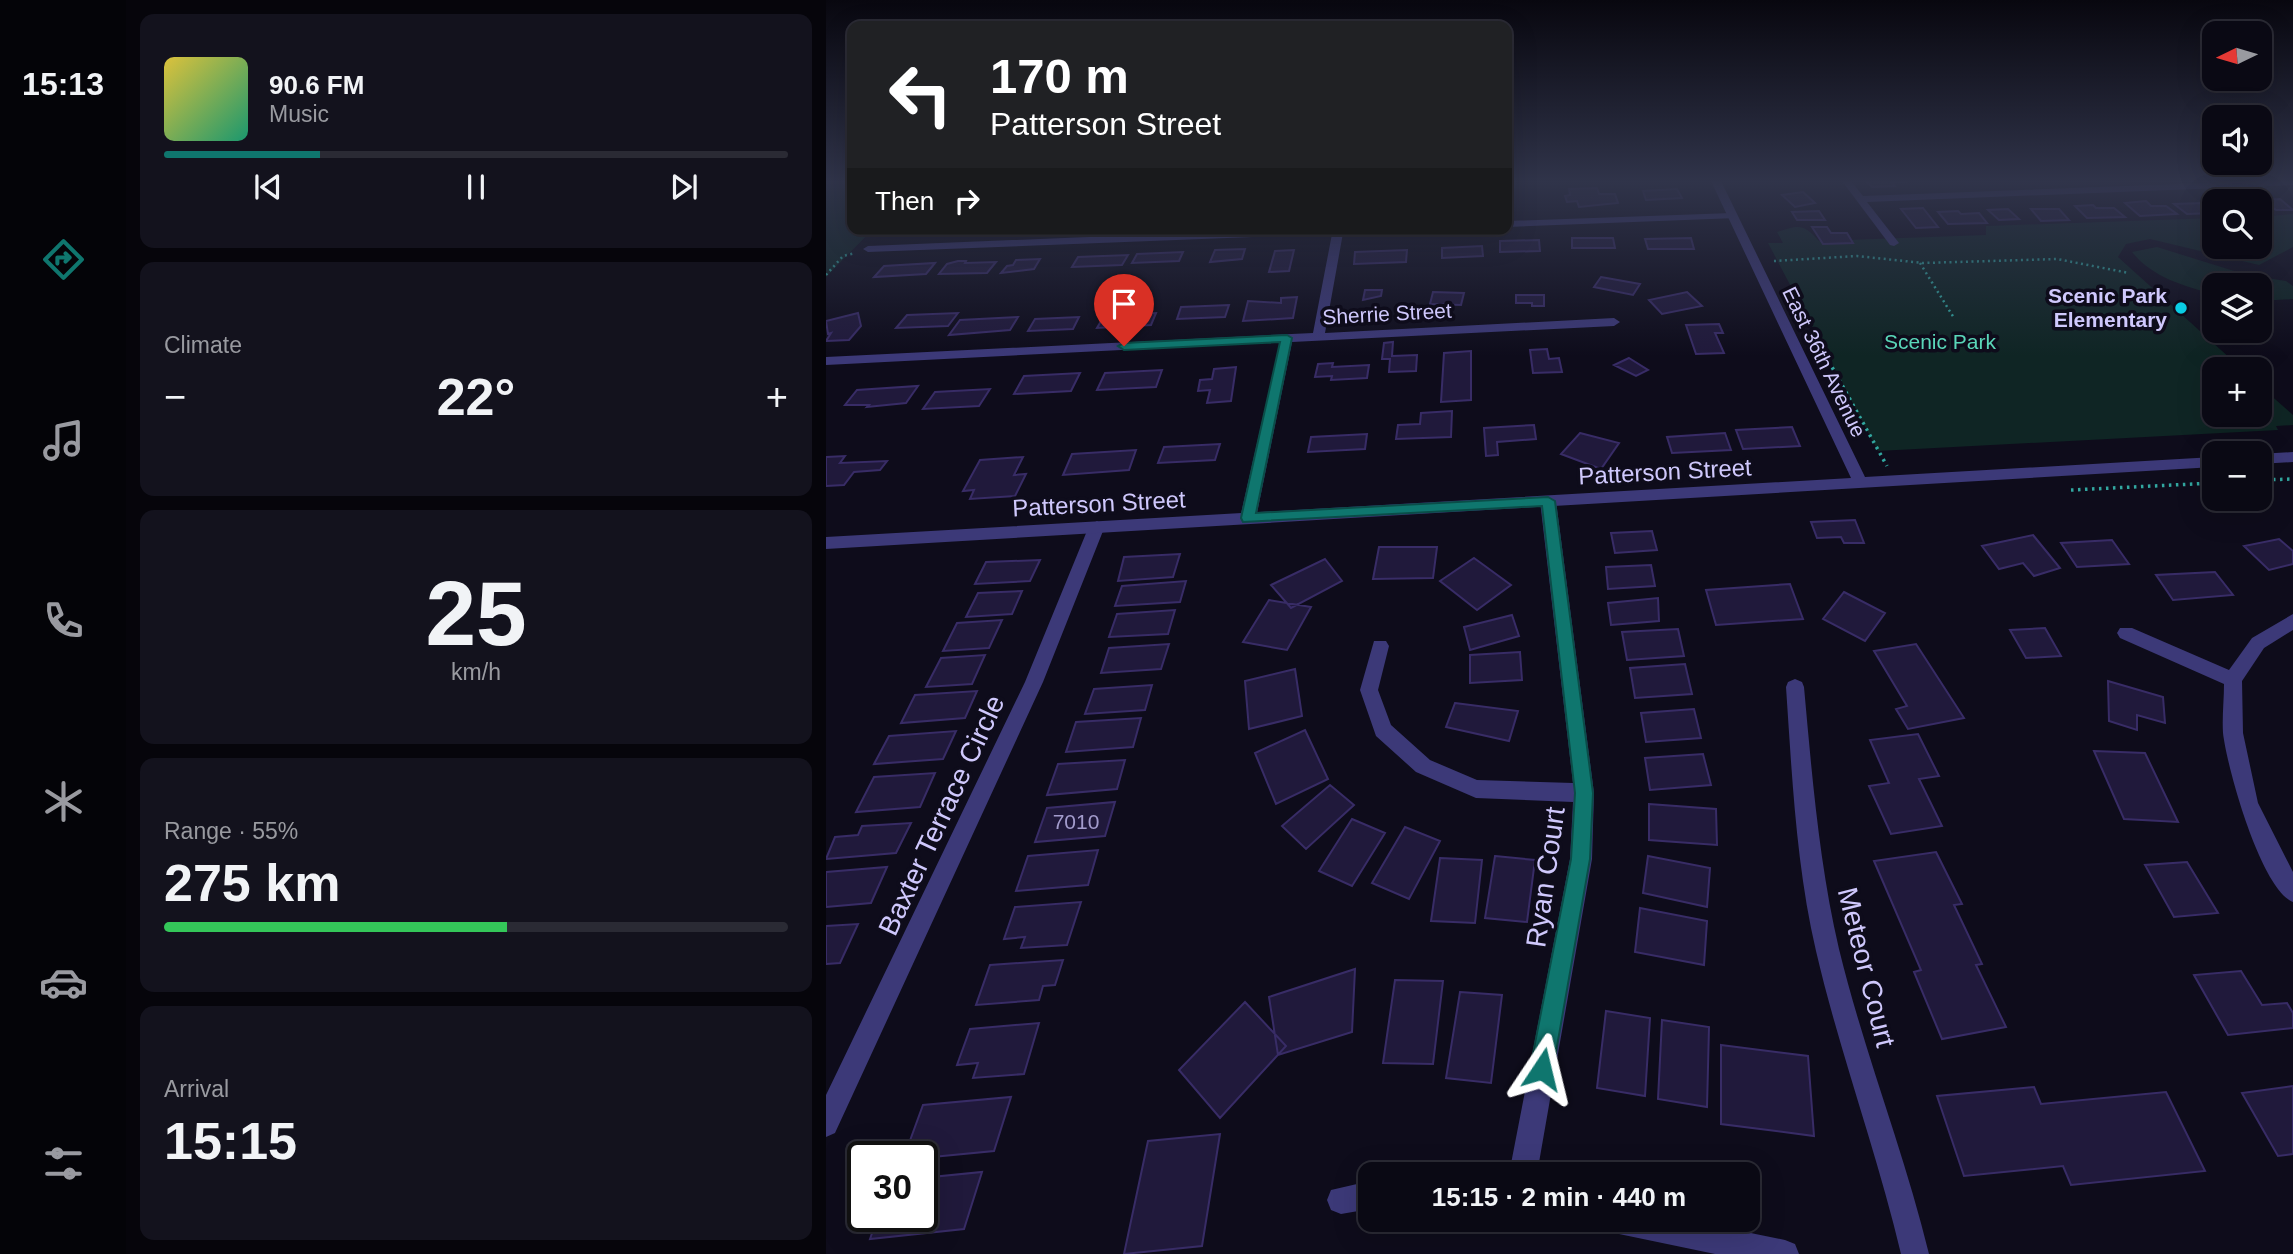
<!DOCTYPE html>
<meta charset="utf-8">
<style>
body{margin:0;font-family:Arial,sans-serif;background:#13121d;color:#f1f3f6;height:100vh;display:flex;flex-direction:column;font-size:26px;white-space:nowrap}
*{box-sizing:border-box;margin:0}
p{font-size:23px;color:#999aa0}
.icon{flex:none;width:38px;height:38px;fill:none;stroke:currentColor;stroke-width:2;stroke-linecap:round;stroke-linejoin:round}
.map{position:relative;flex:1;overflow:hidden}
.panel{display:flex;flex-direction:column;gap:14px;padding:14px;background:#06050b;width:700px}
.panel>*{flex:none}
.banner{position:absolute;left:21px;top:21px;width:665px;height:214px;border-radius:14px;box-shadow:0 7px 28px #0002,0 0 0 2px #2a2a34;background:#202124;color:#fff;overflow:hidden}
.needle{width:46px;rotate:265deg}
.buttons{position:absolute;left:1376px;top:21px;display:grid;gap:14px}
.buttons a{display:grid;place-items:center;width:70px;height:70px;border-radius:14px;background:#0a0914;box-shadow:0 7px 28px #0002,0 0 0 2px #2a2a34;font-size:35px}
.speed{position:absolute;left:21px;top:1141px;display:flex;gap:14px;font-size:35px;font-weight:700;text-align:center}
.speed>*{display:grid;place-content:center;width:91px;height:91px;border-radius:50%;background:#0a0914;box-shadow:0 7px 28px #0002,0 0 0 2px #2a2a34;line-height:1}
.speed .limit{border:4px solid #111;border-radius:10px;background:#fff;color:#111}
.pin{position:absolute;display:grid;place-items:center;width:60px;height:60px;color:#fff;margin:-72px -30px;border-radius:50% 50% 50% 0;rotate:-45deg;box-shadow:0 0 7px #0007}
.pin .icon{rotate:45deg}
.me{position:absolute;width:77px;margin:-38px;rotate:10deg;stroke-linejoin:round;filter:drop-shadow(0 0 5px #0008)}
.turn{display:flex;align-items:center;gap:24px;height:147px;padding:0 28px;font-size:32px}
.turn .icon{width:91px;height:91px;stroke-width:2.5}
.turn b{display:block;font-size:49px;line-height:60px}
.then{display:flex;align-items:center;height:66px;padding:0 28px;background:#0003;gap:14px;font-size:26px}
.big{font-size:52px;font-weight:700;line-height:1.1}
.panel .widget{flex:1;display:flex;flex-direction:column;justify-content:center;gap:10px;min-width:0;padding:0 24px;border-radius:14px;background:#13121d}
.panel .dial{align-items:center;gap:0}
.dial b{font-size:91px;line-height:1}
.song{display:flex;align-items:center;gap:21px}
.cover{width:84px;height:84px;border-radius:10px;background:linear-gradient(135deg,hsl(50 70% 55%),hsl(160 70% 35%))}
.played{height:7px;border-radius:4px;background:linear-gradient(90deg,#0f766e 25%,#2a2a34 25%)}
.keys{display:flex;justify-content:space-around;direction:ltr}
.heat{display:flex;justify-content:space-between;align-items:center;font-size:38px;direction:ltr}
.charge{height:10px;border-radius:5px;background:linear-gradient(90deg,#34c759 55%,#2a2a34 0)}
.trip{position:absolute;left:532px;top:1162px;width:402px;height:70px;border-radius:14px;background:#0a0914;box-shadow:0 7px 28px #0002,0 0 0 2px #2a2a34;font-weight:700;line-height:70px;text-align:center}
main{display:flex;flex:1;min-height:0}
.menu{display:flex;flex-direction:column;width:126px;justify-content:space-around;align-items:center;background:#040408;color:#999aa0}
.menu .icon{width:49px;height:49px}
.menu .current{color:#0f766e}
.menu b{font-size:32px;color:#f1f3f6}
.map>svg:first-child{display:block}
</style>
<main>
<nav class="menu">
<b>15:13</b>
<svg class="icon current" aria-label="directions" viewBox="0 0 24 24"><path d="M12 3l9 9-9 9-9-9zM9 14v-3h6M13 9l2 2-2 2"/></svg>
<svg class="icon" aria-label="music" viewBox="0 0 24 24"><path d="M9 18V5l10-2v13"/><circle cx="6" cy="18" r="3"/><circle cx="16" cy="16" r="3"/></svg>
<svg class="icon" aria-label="phone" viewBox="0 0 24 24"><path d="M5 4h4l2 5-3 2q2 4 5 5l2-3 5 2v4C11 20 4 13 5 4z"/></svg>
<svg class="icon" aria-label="climate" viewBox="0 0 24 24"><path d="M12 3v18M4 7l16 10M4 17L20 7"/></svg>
<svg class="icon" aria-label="car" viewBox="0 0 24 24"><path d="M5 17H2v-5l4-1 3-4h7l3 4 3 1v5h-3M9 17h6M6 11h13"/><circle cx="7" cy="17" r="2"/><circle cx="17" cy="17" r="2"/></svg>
<svg class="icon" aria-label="filters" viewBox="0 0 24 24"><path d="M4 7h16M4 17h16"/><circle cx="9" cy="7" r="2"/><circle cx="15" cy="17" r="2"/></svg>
</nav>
<section class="panel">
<div class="widget">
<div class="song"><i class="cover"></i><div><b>90.6 FM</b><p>Music</p></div></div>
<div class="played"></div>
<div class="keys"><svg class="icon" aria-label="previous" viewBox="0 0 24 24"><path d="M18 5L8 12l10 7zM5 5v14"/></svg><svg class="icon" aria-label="pause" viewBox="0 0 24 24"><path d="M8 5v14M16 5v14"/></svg><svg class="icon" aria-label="next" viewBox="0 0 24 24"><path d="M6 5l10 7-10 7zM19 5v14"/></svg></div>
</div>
<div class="widget"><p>Climate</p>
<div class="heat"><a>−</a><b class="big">22°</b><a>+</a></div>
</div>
<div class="widget dial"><b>25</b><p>km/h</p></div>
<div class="widget"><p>Range · 55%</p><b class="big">275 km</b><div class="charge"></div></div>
<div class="widget"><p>Arrival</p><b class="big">15:15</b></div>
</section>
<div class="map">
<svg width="1467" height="1254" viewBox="0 0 1467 1254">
<rect width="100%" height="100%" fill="#0e0c1b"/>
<path fill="#0f2524" d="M 0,181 L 26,181 L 26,229 L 47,229 L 0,277 Z
M 1467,214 L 1467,247 L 1433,265 L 1324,239 L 1300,244 L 1292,257 L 1416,369 L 1388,369 L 1388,415 L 1433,415 L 1433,385 L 1467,415 L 1467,425 L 1450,426 L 1452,430 L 1052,451 L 942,243 L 957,243 L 951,232 C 973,225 977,223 993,241 L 1160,235 L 1160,226 L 1388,218 L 1388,247 L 1433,247 L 1433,217 Z
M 1331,247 L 1421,275 L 1460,281 L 1467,286 L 1467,299 L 1433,301 L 1433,285 L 1388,285 L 1388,294 C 1357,286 1326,277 1306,252 Z"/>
<path fill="#20193b" stroke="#382c66" stroke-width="2" d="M 1040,181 L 1078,181 L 1079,182 L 1066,182 L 1069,186 L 1046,187 Z
M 771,188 L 773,194 L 789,194 L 792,203 L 753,207 L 751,201 L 741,202 L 739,196 L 744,195 L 743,189 Z
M 851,189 L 856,198 L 820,200 L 817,191 Z
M 977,192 L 989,203 L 969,207 L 956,195 Z
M 1454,199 L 1467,210 L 1450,210 L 1435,200 Z
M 1320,201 L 1325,206 L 1340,206 L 1351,214 L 1314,216 L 1299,203 Z
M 1378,203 L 1388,213 L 1361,214 L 1348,204 Z
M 1267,205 L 1270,208 L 1288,208 L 1299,217 L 1261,218 L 1249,206 Z
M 1097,208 L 1112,227 L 1090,228 L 1075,209 Z
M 1182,209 L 1193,219 L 1173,220 L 1162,210 Z
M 1205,209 L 1233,209 L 1243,220 L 1215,221 Z
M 993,211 L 999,220 L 971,220 L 966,212 Z
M 1132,211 L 1135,214 L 1153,213 L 1161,223 L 1122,224 L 1112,212 Z
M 986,227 L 1001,227 L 1005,233 L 1021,233 L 1027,243 L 997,244 Z
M 746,238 L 787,238 L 789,248 L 746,248 Z
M 865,238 L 868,249 L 822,249 L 819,239 Z
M 713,240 L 714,251 L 674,252 L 674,241 Z
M 656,246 L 657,256 L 616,258 L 616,248 Z
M 419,249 L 416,259 L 384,262 L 389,250 Z
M 468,250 L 463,271 L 443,272 L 449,251 Z
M 581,250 L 580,262 L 528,264 L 529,252 Z
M 357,252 L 353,261 L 306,263 L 311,254 Z
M 302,255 L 296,265 L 246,267 L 252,257 Z
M 214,259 L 208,269 L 175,273 L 181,266 L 187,265 L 190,260 Z
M 132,261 L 140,261 L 139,263 L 170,262 L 161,273 L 113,274 L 121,264 Z
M 109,263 L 100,274 L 48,277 L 58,266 Z
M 775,277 L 814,284 L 807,295 L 768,287 Z
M 539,290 L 556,290 L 555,296 L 537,300 Z
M 607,292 L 638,293 L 635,305 L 604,304 Z
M 861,292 L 876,306 L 836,314 L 823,300 Z
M 690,295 L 718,295 L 718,306 L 706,306 L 706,303 L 690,303 Z
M 471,297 L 467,318 L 417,321 L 422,301 L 455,303 L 455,298 Z
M 403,305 L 399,317 L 351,319 L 355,307 Z
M 32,313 L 35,326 L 23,340 L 0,341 L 5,333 L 2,334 L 0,321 Z
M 132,313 L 122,326 L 70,328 L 81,315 Z
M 330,313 L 325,325 L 271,328 L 278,316 Z
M 192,317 L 184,330 L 123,335 L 134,320 Z
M 253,317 L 247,329 L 202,331 L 209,319 Z
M 893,324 L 897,333 L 889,333 L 898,353 L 870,354 L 860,325 Z
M 567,342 L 566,356 L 591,355 L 590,371 L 563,372 L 564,359 L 556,359 L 558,343 Z
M 721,349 L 723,359 L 733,358 L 736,372 L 707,373 L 704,350 Z
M 645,351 L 645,400 L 615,402 L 618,353 Z
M 803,358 L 822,370 L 810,376 L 788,365 Z
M 507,363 L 506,367 L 543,365 L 541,378 L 505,380 L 506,376 L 489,377 L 492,364 Z
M 410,367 L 405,401 L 381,403 L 384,390 L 372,391 L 374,380 L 386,379 L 388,369 Z
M 336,370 L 330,387 L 271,390 L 279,373 Z
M 254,373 L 245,391 L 188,394 L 198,376 Z
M 92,386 L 80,403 L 41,407 L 43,405 L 19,405 L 31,390 Z
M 164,389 L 153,406 L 97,409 L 109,392 Z
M 626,411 L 625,437 L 570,439 L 572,425 L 594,424 L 595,413 Z
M 708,425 L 710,439 L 671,442 L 672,455 L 660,456 L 658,428 Z
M 966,427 L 974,446 L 917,449 L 910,430 Z
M 754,433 L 793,443 L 775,469 L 735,454 Z
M 899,433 L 905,450 L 846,453 L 841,437 Z
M 541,434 L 539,449 L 482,452 L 485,437 Z
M 394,444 L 389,460 L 332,463 L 338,447 Z
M 310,450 L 303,470 L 237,475 L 246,454 Z
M 19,456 L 14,463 L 61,461 L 54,470 L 28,472 L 18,485 L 0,486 L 0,457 Z
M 197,457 L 188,475 L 200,474 L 189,496 L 144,499 L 148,490 L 137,491 L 154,460 Z
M 1029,520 L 1038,543 L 1018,543 L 1015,537 L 991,538 L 985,522 Z
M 826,531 L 831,550 L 789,553 L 785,533 Z
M 1207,535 L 1234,568 L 1208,576 L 1197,563 L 1173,569 L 1156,546 Z
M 1453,539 L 1467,551 L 1467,564 L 1443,570 L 1418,546 Z
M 1286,540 L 1303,564 L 1251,567 L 1235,543 Z
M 553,547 L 611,547 L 607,578 L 547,579 Z
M 354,554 L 347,577 L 292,581 L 298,557 Z
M 648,558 L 685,585 L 651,610 L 614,581 Z
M 499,559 L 516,581 L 465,608 L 445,585 Z
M 214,560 L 204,581 L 149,584 L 160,562 Z
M 825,565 L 829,586 L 782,589 L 780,567 Z
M 1389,572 L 1407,595 L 1347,600 L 1330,575 Z
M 360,581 L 354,602 L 289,606 L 296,586 Z
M 964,584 L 977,619 L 890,625 L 880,590 Z
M 196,591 L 186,614 L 140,617 L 152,593 Z
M 1018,592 L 1059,613 L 1039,641 L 997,619 Z
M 832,598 L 833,621 L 785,625 L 782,603 Z
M 443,600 L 485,607 L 461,650 L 417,642 Z
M 349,610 L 342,634 L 283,637 L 291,614 Z
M 686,615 L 693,636 L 644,650 L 638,627 Z
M 176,620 L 163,648 L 117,651 L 131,623 Z
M 1219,628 L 1235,656 L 1200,658 L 1184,630 Z
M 852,629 L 858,656 L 801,660 L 796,632 Z
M 343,644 L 335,669 L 275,673 L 283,648 Z
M 1090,644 L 1138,718 L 1082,729 L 1070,709 L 1081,706 L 1048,651 Z
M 694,652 L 696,680 L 644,683 L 644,655 Z
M 159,655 L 146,684 L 100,687 L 115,658 Z
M 859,664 L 866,694 L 809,698 L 804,668 Z
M 469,669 L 476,716 L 423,729 L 419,681 Z
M 1282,681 L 1337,697 L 1339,723 L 1311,715 L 1311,730 L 1283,721 Z
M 326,685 L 319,710 L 259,714 L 268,689 Z
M 151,691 L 139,718 L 75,723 L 89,695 Z
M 629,703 L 692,711 L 683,741 L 620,727 Z
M 868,709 L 875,738 L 820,742 L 815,713 Z
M 315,718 L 307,747 L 240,752 L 250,722 Z
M 479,730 L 502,779 L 450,804 L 429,753 Z
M 130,731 L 117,759 L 48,764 L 63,736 Z
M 1092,734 L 1113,776 L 1093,779 L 1116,826 L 1065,834 L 1043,786 L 1063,783 L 1044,740 Z
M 1268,751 L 1319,753 L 1352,822 L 1298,819 Z
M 877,754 L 885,785 L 824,790 L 819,758 Z
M 299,760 L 291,789 L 221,795 L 232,764 Z
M 109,773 L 94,807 L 30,812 L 48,777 Z
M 504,785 L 528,805 L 480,849 L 456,826 Z
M 289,802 L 279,836 L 209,842 L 221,808 Z
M 823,804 L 890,809 L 891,845 L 823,840 Z
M 526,819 L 559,833 L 526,886 L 493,871 Z
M 85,823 L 70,853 L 0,859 L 9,837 L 32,835 L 36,826 Z
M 579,827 L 614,841 L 583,899 L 546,883 Z
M 272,850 L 262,885 L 190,891 L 202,856 Z
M 1110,852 L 1136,904 L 1128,905 L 1156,964 L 1150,965 L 1180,1027 L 1116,1039 L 1088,972 L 1095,970 L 1048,861 Z
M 669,856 L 709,860 L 701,922 L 659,918 Z
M 822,856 L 884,868 L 881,907 L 817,893 Z
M 614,858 L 656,860 L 649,923 L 605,921 Z
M 1361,862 L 1392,913 L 1348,917 L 1319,865 Z
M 61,867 L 45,903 L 0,907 L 0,872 Z
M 255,902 L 241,945 L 195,948 L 199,937 L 178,939 L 189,907 Z
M 814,908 L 881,921 L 878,965 L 809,952 Z
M 32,924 L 14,963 L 0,964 L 0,926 Z
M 237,960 L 229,985 L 217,986 L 213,1000 L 150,1005 L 164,965 Z
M 529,969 L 526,1032 L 452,1055 L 443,997 Z
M 1415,971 L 1436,1005 L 1461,1003 L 1467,1013 L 1467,1028 L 1402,1035 L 1368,975 Z
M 569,980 L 617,981 L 607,1064 L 557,1063 Z
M 634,992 L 676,995 L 665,1083 L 620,1078 Z
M 419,1002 L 460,1046 L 394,1118 L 353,1070 Z
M 780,1011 L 824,1018 L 819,1096 L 771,1088 Z
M 836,1020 L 883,1027 L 881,1107 L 832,1099 Z
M 213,1023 L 198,1074 L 147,1078 L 152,1063 L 131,1065 L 144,1029 Z
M 895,1045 L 982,1056 L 988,1136 L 895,1124 Z
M 1467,1086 L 1467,1154 L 1452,1156 L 1416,1093 Z
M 1208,1087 L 1215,1104 L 1340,1092 L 1379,1171 L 1245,1185 L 1237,1166 L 1138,1176 L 1111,1096 Z
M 185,1097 L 168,1151 L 96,1158 L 78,1157 L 97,1105 Z
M 394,1134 L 376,1246 L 298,1254 L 322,1141 Z
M 156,1172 L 138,1229 L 44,1239 L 52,1216 L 96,1216 L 96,1178 Z"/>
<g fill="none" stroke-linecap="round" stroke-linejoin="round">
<path stroke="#32a7a0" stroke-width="2.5" stroke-dasharray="2 3.5" stroke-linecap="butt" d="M 948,261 L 1031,256 L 1097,263 L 1231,259 L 1303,273
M 1094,263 L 1128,318
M 0,275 L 17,256 L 29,253
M 964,290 L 997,350"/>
<path stroke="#32a7a0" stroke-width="3.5" stroke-dasharray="2.5 4.5" stroke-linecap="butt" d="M 996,349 L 1061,466
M 1385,444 L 1432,441
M 1433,480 L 1467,479
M 1245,490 L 1388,483"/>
<path fill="#3c3978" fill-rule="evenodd" d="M 1016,181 L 1025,181 L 1037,196 L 1430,181 L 1467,181 L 1467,185 L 1041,202 L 1073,243 L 1068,246 L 1064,245 Z
M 906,213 L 911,216 L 910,218 L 681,227 L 681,221 Z
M 458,229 L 547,229 L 542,232 L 517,233 L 499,333 L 788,318 L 794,322 L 788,326 L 466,342 L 430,518 L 422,523 L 414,518 L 454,342 L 0,365 L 0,357 L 487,333 L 506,234 L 42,252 L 37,249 L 42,246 Z
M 722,496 L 730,501 L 768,793 L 766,859 L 711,1174 L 683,1174 L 744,859 L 747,802 L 650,798 L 590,772 L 550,736 L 534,690 L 548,641 L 560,641 L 563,646 L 552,690 L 565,725 L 604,760 L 651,780 L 747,783 L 714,501 Z
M 271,521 L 279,526 L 217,682 L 9,1133 L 0,1137 L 0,1095 L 199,682 L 263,526 Z
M 1467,614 L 1467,630 L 1438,648 L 1416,681 L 1417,733 L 1432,803 L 1467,872 L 1467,902 C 1435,889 1401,768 1397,733 C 1396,717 1398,700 1398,684 L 1294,638 L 1291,633 L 1294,628 L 1306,628 L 1403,670 L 1426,638 Z
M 969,679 L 976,682 L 978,687 C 986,775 993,863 1013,949 C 1038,1052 1078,1151 1103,1254 L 1075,1254 C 1051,1152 1014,1054 990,951 C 970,865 966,775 960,687 L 962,682 Z
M 544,1181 L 544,1209 L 515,1214 L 505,1210 L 501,1200 L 505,1190 Z
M 779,1220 L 861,1220 L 959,1240 L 969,1244 L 973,1254 L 889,1254 L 793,1234 L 783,1230 Z"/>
<path fill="#3c3978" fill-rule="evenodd" d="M 885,181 L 895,181 L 1039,477 L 1388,457 L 1388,467 L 0,549 L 0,537 L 1025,478 Z
M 1467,452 L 1467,462 L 1433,464 L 1433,454 Z"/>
</g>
<linearGradient id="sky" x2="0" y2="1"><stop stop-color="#08070f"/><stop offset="0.51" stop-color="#30344a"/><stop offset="1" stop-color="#30344a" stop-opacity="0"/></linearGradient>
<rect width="1467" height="356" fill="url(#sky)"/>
<path fill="#0f766e" stroke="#0a4d48" stroke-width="2" d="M 461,335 L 466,338 L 430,513 L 722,497 L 729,501 L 767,793 L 764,859 L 727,1069 L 724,1077 L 716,1081 L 708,1077 L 704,1069 L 745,859 L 749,793 L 716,506 L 417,522 L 415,518 L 454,342 L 298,350 L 292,346 L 298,343 Z"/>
<circle fill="#0bcee6" stroke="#0e0c1b" stroke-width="2.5" cx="1355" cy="308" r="7"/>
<g text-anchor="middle" stroke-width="7" stroke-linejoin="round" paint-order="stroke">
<g font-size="21" font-weight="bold" fill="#cfc8fc" stroke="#0e0c1b" text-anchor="end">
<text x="1341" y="303">Scenic Park<tspan x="1341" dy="24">Elementary</tspan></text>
</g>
<g font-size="21" fill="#cfc8fc" stroke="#0e0c1b">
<text transform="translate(561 314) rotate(-3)" y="7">Sherrie Street</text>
<text transform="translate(998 362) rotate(64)" y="7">East 36th Avenue</text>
</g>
<g font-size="21" fill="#5ad7b9" stroke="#0e0c1b">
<text x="1114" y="349">Scenic Park</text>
</g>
<g font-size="21" fill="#a39ccc">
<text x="250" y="829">7010</text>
</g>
<g font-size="24" fill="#cfc8fc" stroke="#0e0c1b">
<text transform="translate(839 472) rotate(-3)" y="8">Patterson Street</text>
<text transform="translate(273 504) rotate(-3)" y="8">Patterson Street</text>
</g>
<g font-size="28" fill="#cfc8fc" stroke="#0e0c1b">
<text transform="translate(115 815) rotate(-65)" y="10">Baxter Terrace Circle</text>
<text transform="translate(719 877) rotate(-82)" y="10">Ryan Court</text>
<text transform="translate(1041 967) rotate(76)" y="10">Meteor Court</text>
</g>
</g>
</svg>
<div class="buttons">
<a><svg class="needle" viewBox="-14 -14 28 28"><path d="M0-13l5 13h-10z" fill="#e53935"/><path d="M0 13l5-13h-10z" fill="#999aa0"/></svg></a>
<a><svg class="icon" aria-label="sound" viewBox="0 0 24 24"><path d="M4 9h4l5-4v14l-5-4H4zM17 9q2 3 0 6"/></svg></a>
<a><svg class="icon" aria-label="search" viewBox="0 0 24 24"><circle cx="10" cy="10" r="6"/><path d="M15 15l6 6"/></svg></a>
<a><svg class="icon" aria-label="layers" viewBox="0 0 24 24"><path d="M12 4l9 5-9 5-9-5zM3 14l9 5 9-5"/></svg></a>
<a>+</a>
<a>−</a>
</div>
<div class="speed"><div class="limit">30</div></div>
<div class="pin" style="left:298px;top:346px;background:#d93025"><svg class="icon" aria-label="arrive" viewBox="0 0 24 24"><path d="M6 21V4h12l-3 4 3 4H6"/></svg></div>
<svg class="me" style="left:716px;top:1069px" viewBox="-20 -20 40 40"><path d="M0-17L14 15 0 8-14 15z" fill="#0f766e" stroke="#fff" stroke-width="4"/></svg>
<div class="trip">15:15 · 2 min · 440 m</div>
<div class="banner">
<div class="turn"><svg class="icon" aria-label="left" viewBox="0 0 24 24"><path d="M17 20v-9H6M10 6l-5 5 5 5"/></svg><div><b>170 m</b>Patterson Street</div></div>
<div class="then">Then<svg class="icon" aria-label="right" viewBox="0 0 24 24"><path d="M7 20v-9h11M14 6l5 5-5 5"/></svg></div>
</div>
</div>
</main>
